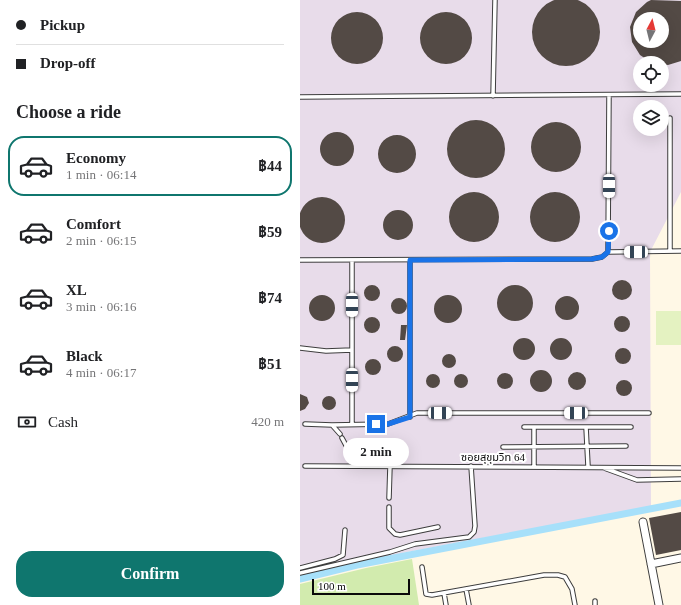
<!DOCTYPE html>
<html lang="en">
<head>
<meta charset="utf-8">
<style>
  :root { --surface:#fff; --page:#f6f6f6; --text:#202124; --muted:#757577; --line:#e0e0e0; --accent:#0f766e }
  body { margin:0; font-family:"Times New Roman","Noto Sans Thai",serif; background:var(--page); color:var(--text); height:100vh; display:flex; flex-direction:column; font-size:15px; white-space:nowrap }
  * { box-sizing:border-box; margin:0 }
  p { font-size:13px; color:var(--muted) }
  .icon { flex:none; width:22px; height:22px; fill:none; stroke:currentColor; stroke-width:2; stroke-linecap:round; stroke-linejoin:round }
  .map { position:relative; flex:1; overflow:hidden }
  .details { display:flex; flex-direction:column; background:var(--surface); width:300px }
  .details>* { flex:none }
  .guide { display:grid; align-content:center; height:88px; padding:0 16px; background:var(--surface) }
  .needle { width:26px; rotate:7deg }
  .fabs { position:absolute; left:333px; top:12px; display:grid; gap:8px }
  .fabs a { display:grid; place-items:center; width:36px; height:36px; border-radius:50%; background:var(--surface); box-shadow:0 4px 16px #0002; font-size:20px }
  .scale { position:absolute; left:12px; bottom:10px; width:98px; box-sizing:border-box; padding-left:4px; border:2px solid #0a0a0a; border-top:0; font-size:11px; line-height:14px; white-space:nowrap; color:#0a0a0a; -webkit-text-stroke:3px #fff; paint-order:stroke }
  .end { position:absolute; width:18px; height:18px; margin:-9px; border:5px solid #1a73e8; background:#fff; box-shadow:0 0 0 2px #fff }
  .from { border-radius:50% }
  .bubble { position:absolute; height:28px; border-radius:14px; background:var(--surface); box-shadow:0 4px 16px #0002; font-size:13px; font-weight:800; line-height:28px; text-align:center }
  .car { position:absolute; width:12px; height:24px; margin:-12px -6px; border-radius:5px; box-shadow:0 0 3px 1px #0007; background:linear-gradient(#fff 24%,#345 0 40%,#fff 0 76%,#345 0 86%,#fff 0) }
  .guide b { display:flex; align-items:center; gap:14px; height:38px; font-size:15px }
  .guide b+b { border-top:1px solid var(--line) }
  .guide i { width:10px; height:10px; background:var(--text) }
  ul { padding:0; list-style:none }
  li { display:flex; align-items:center; gap:12px; height:60px; margin:0 8px 6px; padding:0 8px; border:2px solid transparent; border-radius:16px }
  li div { flex:1 }
  li b { display:block; font-size:15px }
  li em { font-style:normal; font-weight:800 }
  li.on { border-color:var(--accent) }
  li>.icon { width:36px; height:36px; stroke-width:1.5 }
  h2 { padding:0 16px; font-size:18px; line-height:48px }
  .pay { display:flex; align-items:center; gap:10px; height:44px; padding:0 16px; font-size:15px }
  .pay p { margin-inline-start:auto }
  .button { display:flex; gap:8px; margin-top:auto; padding:8px 16px }
  .button a { flex:1; height:46px; border-radius:16px; background:var(--accent); color:#fff; font-size:16px; font-weight:800; line-height:46px; text-align:center }
  main { display:flex; flex:1; min-height:0 }
  .map>svg:first-child { display:block }
  .industrial { fill:#e8dcea; fill-rule:evenodd }
  .green { fill:#d2ebae }
  .pitch { fill:#e4f2c1 }
  .lines { fill:none; stroke-linecap:round; stroke-linejoin:round }
  .canal { stroke:#a7e0fa; stroke-width:7 }
  .building { fill:#534a45; fill-rule:evenodd }
  .service-casing { stroke:#3d3d3d; stroke-width:5.5 }
  .minor-casing { stroke:#3d3d3d; stroke-width:9 }
  .service { stroke:#fff; stroke-width:3.5 }
  .minor { stroke:#fff; stroke-width:7 }
  .route { stroke:#1a73e8; stroke-width:5 }
  .labels { text-anchor:middle; stroke-width:4; stroke-linejoin:round; paint-order:stroke }
  .street-label { font-size:11px; fill:#0a0a0a; stroke:#fff }
</style>
</head>
<body>
<main>
<section class="details">
<div class="guide">
<b><i class="from"></i>Pickup</b>
<b><i></i>Drop-off</b>
</div>
<h2>Choose a ride</h2>
<ul>
<li class="on"><svg class="icon" aria-label="car" viewBox="0 0 24 24"><path d="M5 17H2v-5l4-1 3-4h7l3 4 3 1v5h-3M9 17h6M6 11h13"/><circle cx="7" cy="17" r="2"/><circle cx="17" cy="17" r="2"/></svg><div><b>Economy</b><p>1 min · 06:14</p></div><em>฿44</em></li>
<li><svg class="icon" aria-label="car" viewBox="0 0 24 24"><path d="M5 17H2v-5l4-1 3-4h7l3 4 3 1v5h-3M9 17h6M6 11h13"/><circle cx="7" cy="17" r="2"/><circle cx="17" cy="17" r="2"/></svg><div><b>Comfort</b><p>2 min · 06:15</p></div><em>฿59</em></li>
<li><svg class="icon" aria-label="car" viewBox="0 0 24 24"><path d="M5 17H2v-5l4-1 3-4h7l3 4 3 1v5h-3M9 17h6M6 11h13"/><circle cx="7" cy="17" r="2"/><circle cx="17" cy="17" r="2"/></svg><div><b>XL</b><p>3 min · 06:16</p></div><em>฿74</em></li>
<li><svg class="icon" aria-label="car" viewBox="0 0 24 24"><path d="M5 17H2v-5l4-1 3-4h7l3 4 3 1v5h-3M9 17h6M6 11h13"/><circle cx="7" cy="17" r="2"/><circle cx="17" cy="17" r="2"/></svg><div><b>Black</b><p>4 min · 06:17</p></div><em>฿51</em></li>
</ul>
<div class="pay"><svg class="icon" aria-label="cash" viewBox="0 0 24 24"><path d="M3 7h18v10H3z"/><circle cx="12" cy="12" r="2"/></svg>Cash<p>420 m</p></div>
<div class="button"><a>Confirm</a></div>
</section>
<div class="map">
<svg width="381" height="605" viewBox="0 0 381 605">
  <rect width="100%" height="100%" fill="#fff8e6"/>
  <path class="industrial" d="M0 0H381V192L350 252 351 507 107 552 0 578ZM340 19H362V41H340ZM340 63H362V85H340ZM340 107H362V129H340Z"/>
  <path class="green" d="M112 559 119 605H0V584L66 568Z"/>
  <path class="pitch" d="M356 311H381V345H356Z"/>
  <g class="lines">
    <path class="canal" d="M0 579 57 565 381 503"/>
  </g>
  <path class="building" d="M232 32a34 34 0 1 1 68 0a34 34 0 1 1-68 0Z
    M351 0 381 1V61L368 65 352 63 340 55 332 42 330 27 336 12 347 2ZM340 19H362V41H340Z
    M31 38a26 26 0 1 1 52 0a26 26 0 1 1-52 0Z
    M120 38a26 26 0 1 1 52 0a26 26 0 1 1-52 0Z
    M147 149a29 29 0 1 1 58 0a29 29 0 1 1-58 0Z
    M231 147a25 25 0 1 1 50 0a25 25 0 1 1-50 0Z
    M20 149a17 17 0 1 1 34 0a17 17 0 1 1-34 0Z
    M78 154a19 19 0 1 1 38 0a19 19 0 1 1-38 0Z
    M230 217a25 25 0 1 1 50 0a25 25 0 1 1-50 0Z
    M149 217a25 25 0 1 1 50 0a25 25 0 1 1-50 0Z
    M-1 220a23 23 0 1 1 46 0a23 23 0 1 1-46 0Z
    M83 225a15 15 0 1 1 30 0a15 15 0 1 1-30 0Z
    M312 290a10 10 0 1 1 20 0a10 10 0 1 1-20 0Z
    M64 293a8 8 0 1 1 16 0a8 8 0 1 1-16 0Z
    M197 303a18 18 0 1 1 36 0a18 18 0 1 1-36 0Z
    M134 309a14 14 0 1 1 28 0a14 14 0 1 1-28 0Z
    M9 308a13 13 0 1 1 26 0a13 13 0 1 1-26 0Z
    M255 308a12 12 0 1 1 24 0a12 12 0 1 1-24 0Z
    M91 306a8 8 0 1 1 16 0a8 8 0 1 1-16 0Z
    M314 324a8 8 0 1 1 16 0a8 8 0 1 1-16 0Z
    M64 325a8 8 0 1 1 16 0a8 8 0 1 1-16 0Z
    M101 325H107L105 340H100Z
    M250 349a11 11 0 1 1 22 0a11 11 0 1 1-22 0Z
    M213 349a11 11 0 1 1 22 0a11 11 0 1 1-22 0Z
    M87 354a8 8 0 1 1 16 0a8 8 0 1 1-16 0Z
    M315 356a8 8 0 1 1 16 0a8 8 0 1 1-16 0Z
    M142 361a7 7 0 1 1 14 0a7 7 0 1 1-14 0Z
    M65 367a8 8 0 1 1 16 0a8 8 0 1 1-16 0Z
    M230 381a11 11 0 1 1 22 0a11 11 0 1 1-22 0Z
    M268 381a9 9 0 1 1 18 0a9 9 0 1 1-18 0Z
    M197 381a8 8 0 1 1 16 0a8 8 0 1 1-16 0Z
    M126 381a7 7 0 1 1 14 0a7 7 0 1 1-14 0Z
    M154 381a7 7 0 1 1 14 0a7 7 0 1 1-14 0Z
    M316 388a8 8 0 1 1 16 0a8 8 0 1 1-16 0Z
    M0 394 7 397 9 403 5 409 0 411Z
    M22 403a7 7 0 1 1 14 0a7 7 0 1 1-14 0Z
    M381 512V550L356 555 349 518Z"/>
  <g class="lines">
    <g class="service-casing">
      <path id="service" d="M193 96 195 0
        M0 97 381 94
        M370 118V251
        M308 252 309 95
        M0 260 292 259 302 257 308 252 381 251
        M52 260V424
        M0 348 26 351 52 350
        M110 417V260
        M5 424 32 425 40 434
        M32 425 88 424 117 413H349
        M224 427H234V466
        M234 427H331
        M286 427 288 466
        M42 438 49 451
        M203 447 326 446
        M53 459 57 466
        M5 466 381 468
        M304 468 337 480 381 479
        M89 498 90 466
        M89 507V528L95 534 100 535 138 527
        M122 567 126 594 132 595 244 575H258L265 577 272 589 275 605
        M0 568 35 559 43 555 45 530
        M0 573 90 552 115 544 169 537 174 532 175 526 171 466
        M166 589 169 605
        M144 593 146 605
        M295 601V605"/>
    </g>
    <g class="minor-casing">
      <path id="minor" d="M343 522 359 605
        M351 564 381 558"/>
    </g>
    <use href="#service" class="service"/>
    <use href="#minor" class="minor"/>
  </g>
  <g class="lines">
    <path class="route" d="M76 424H88L110 417V260L292 259 302 257 308 252 309 231"/>
  </g>
  <g class="labels">
    <g class="street-label">
      <text x="193" y="461">ซอยสุขุมวิท 64</text>
    </g>
  </g>
</svg>
<div class="fabs">
<a><svg class="needle" viewBox="-14 -14 28 28"><path d="M0-13l5 13h-10z" fill="#e53935"/><path d="M0 13l5-13h-10z" fill="#757577"/></svg></a>
<a><svg class="icon" aria-label="locate" viewBox="0 0 24 24"><circle cx="12" cy="12" r="6"/><path d="M12 2v4M12 18v4M2 12h4M18 12h4"/></svg></a>
<a><svg class="icon" aria-label="layers" viewBox="0 0 24 24"><path d="M12 4l9 5-9 5-9-5zM3 14l9 5 9-5"/></svg></a>
</div>
<div class="scale">100 m</div>
<i class="end from" style="left:309px;top:231px"></i>
<i class="end" style="left:76px;top:424px"></i>
<div class="bubble" style="left:43px;top:438px;width:66px">2 min</div>
<i class="car" style="left:309px;top:186px;rotate:180deg"></i>
<i class="car" style="left:336px;top:252px;rotate:270deg"></i>
<i class="car" style="left:52px;top:305px;rotate:180deg"></i>
<i class="car" style="left:52px;top:380px;rotate:180deg"></i>
<i class="car" style="left:140px;top:413px;rotate:90deg"></i>
<i class="car" style="left:276px;top:413px;rotate:270deg"></i>
</div>
</main>
</body>
</html>
